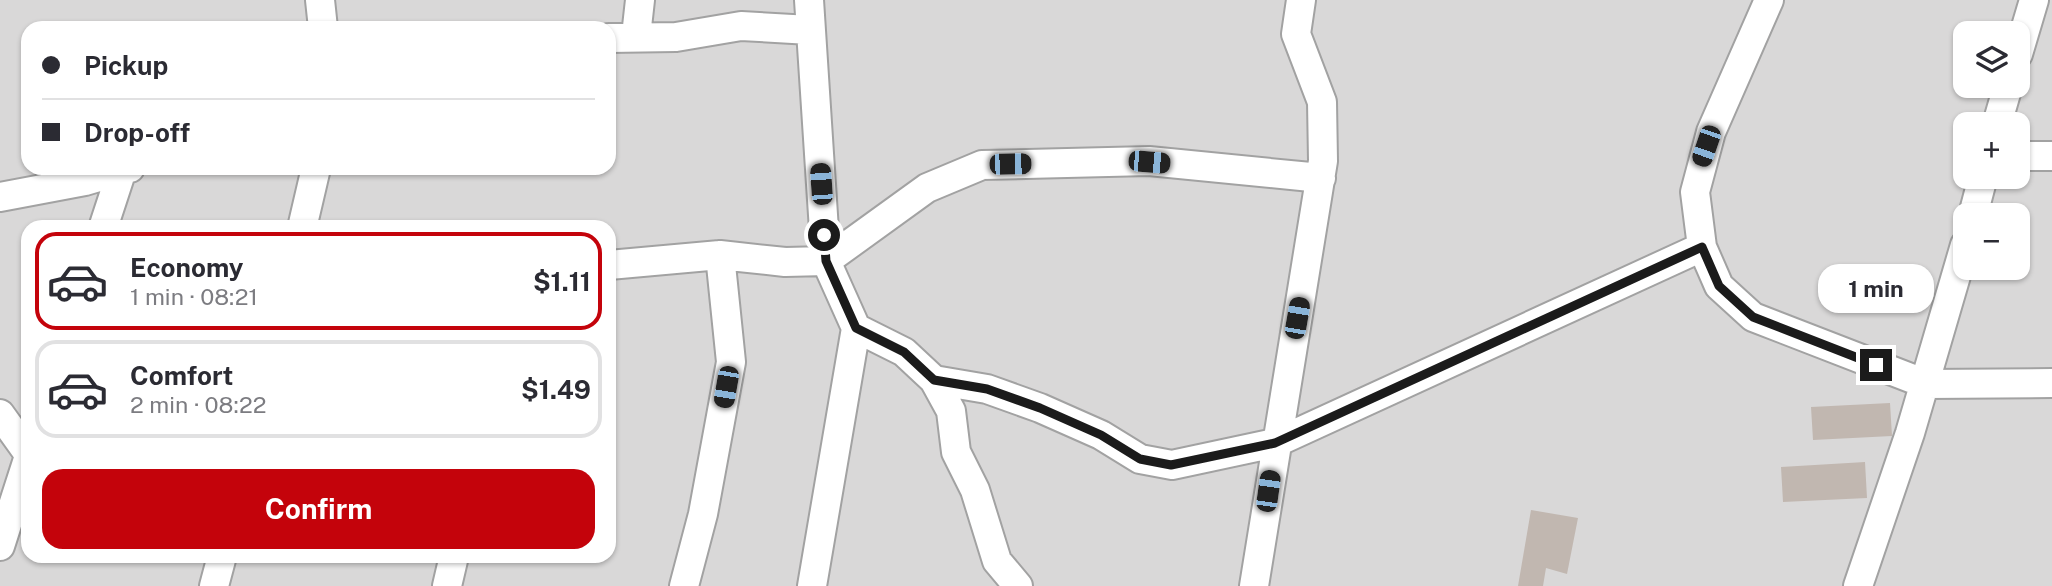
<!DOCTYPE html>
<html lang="en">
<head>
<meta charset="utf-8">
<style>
  :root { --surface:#fff; --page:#f2f2f3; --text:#2b2b33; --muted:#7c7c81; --line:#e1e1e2; --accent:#c4030b }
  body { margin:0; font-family:"Public Sans",sans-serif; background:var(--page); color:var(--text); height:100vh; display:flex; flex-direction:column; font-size:26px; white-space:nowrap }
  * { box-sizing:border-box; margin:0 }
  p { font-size:23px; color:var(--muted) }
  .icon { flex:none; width:38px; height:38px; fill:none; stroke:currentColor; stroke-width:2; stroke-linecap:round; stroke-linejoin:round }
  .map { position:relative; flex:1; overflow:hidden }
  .sheet { position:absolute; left:21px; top:220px; width:595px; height:343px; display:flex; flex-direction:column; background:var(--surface); border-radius:21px; box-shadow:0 2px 5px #0004 }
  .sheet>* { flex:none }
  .hud { position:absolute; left:21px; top:21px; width:595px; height:154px; border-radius:21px; box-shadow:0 2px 5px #0004; display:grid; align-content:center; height:154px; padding:0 21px; background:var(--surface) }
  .tools { position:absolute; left:1953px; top:21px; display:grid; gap:14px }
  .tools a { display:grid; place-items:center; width:77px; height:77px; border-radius:14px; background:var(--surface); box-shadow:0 2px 5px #0004; font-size:35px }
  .end { position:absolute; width:32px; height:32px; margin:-16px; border:9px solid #1b1b1b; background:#fff; box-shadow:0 0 0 4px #fff }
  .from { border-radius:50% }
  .bubble { position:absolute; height:49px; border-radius:21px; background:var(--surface); box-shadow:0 2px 5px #0004; font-size:23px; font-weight:700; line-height:49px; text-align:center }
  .car { position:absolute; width:21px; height:42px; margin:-21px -10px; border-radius:9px; box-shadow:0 0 5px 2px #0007; background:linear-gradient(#222 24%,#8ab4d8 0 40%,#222 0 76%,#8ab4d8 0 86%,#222 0) }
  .hud b { display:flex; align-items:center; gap:24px; height:66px; font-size:26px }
  .hud b+b { border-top:2px solid var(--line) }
  .hud i { width:18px; height:18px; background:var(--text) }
  ul { padding:12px 0 0; list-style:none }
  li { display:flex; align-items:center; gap:21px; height:98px; margin:0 14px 10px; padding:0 7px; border:4px solid var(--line); border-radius:21px }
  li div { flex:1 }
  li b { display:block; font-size:26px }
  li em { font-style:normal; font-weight:700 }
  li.selected { border-color:var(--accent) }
  li>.icon { width:63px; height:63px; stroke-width:1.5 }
  .primary-button { display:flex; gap:14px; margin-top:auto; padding:14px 21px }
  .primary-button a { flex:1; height:80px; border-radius:21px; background:var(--accent); color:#fff; font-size:28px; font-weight:700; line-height:80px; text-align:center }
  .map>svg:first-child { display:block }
  .residential { fill:#d9d8d8; fill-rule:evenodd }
  .building { fill:#c1b7b0 }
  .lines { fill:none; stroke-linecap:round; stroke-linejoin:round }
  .minor-casing { stroke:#a2a2a2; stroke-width:32 }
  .minor { stroke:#fff; stroke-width:28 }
  .route { stroke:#1b1b1b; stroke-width:9 }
</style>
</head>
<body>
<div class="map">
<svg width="2052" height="586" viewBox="0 0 2052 586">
  <rect width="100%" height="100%" fill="#ede8e1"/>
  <path class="residential" d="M0 0H2052V586H0ZM28 28H609V168H28ZM1965 33H2018V86H1965ZM1965 124H2018V177H1965ZM1965 215H2018V268H1965ZM28 228H609V556H28Z"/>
  <path class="building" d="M1890 403 1892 436 1813 440 1811 407Z
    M1865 462 1867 498 1783 502 1781 467Z
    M1531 510 1578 518 1567 574 1546 568 1543 586H1518Z"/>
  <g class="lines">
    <g class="minor-casing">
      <path id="minor" d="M320 0 323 28
        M809 0 826 261 856 328 812 586
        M1769 0 1711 132 1695 192 1702 247 1719 286 1753 317 1926 384 2052 383
        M636 36 640 0
        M609 38 676 37 741 26 810 30
        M2018 54 2034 0
        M1997 124 2008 86
        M2018 156H2052
        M0 197 85 181 122 170
        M1973 215 1983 177
        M103 228 122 170 130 168
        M302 228 316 168
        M609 265 720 255 785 262 826 261 927 188 982 165 1149 161 1321 178
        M856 328 904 352 934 380 951 411 956 452 975 490 997 561 1018 586
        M934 380 987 389 1040 408 1101 435 1140 459 1172 465 1275 443 1702 247
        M0 414 28 453
        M0 546 28 459
        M214 586 222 556
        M447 586 454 556
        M684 586 703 514 731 362 720 255
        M1254 586 1323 161 1322 102 1296 34 1301 0
        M1858 586 1910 433 1965 245"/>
    </g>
    <use href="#minor" class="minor"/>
  </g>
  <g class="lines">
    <path class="route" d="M824 235 826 261 856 328 904 352 934 380 987 389 1040 408 1101 435 1140 459 1171 465 1275 443 1702 247 1719 286 1753 317 1876 365"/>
  </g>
</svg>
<div class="tools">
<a><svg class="icon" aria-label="layers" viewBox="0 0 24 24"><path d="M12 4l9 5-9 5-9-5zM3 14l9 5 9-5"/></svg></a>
<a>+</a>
<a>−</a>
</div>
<i class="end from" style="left:824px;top:235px"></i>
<i class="end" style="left:1876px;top:365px"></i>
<div class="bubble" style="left:1818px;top:264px;width:116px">1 min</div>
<i class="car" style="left:1706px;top:146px;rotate:199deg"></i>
<i class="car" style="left:1149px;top:162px;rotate:95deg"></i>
<i class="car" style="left:1010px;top:164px;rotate:89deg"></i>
<i class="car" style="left:821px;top:184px;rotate:356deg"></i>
<i class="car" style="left:1297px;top:318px;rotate:10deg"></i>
<i class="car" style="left:726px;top:387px;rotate:190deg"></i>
<i class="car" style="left:1268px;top:491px;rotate:8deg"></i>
<div class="hud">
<b><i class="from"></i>Pickup</b>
<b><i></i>Drop-off</b>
</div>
<section class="sheet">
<ul>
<li class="selected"><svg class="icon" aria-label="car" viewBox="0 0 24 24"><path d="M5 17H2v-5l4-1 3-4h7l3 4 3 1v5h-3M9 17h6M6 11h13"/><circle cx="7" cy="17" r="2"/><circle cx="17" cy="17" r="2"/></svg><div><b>Economy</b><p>1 min · 08:21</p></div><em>$1.11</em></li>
<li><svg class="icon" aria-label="car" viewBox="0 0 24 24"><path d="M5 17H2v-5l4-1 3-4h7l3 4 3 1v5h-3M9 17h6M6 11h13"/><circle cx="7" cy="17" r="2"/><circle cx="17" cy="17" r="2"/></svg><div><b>Comfort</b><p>2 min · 08:22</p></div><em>$1.49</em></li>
</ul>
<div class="primary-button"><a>Confirm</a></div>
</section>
</div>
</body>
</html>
